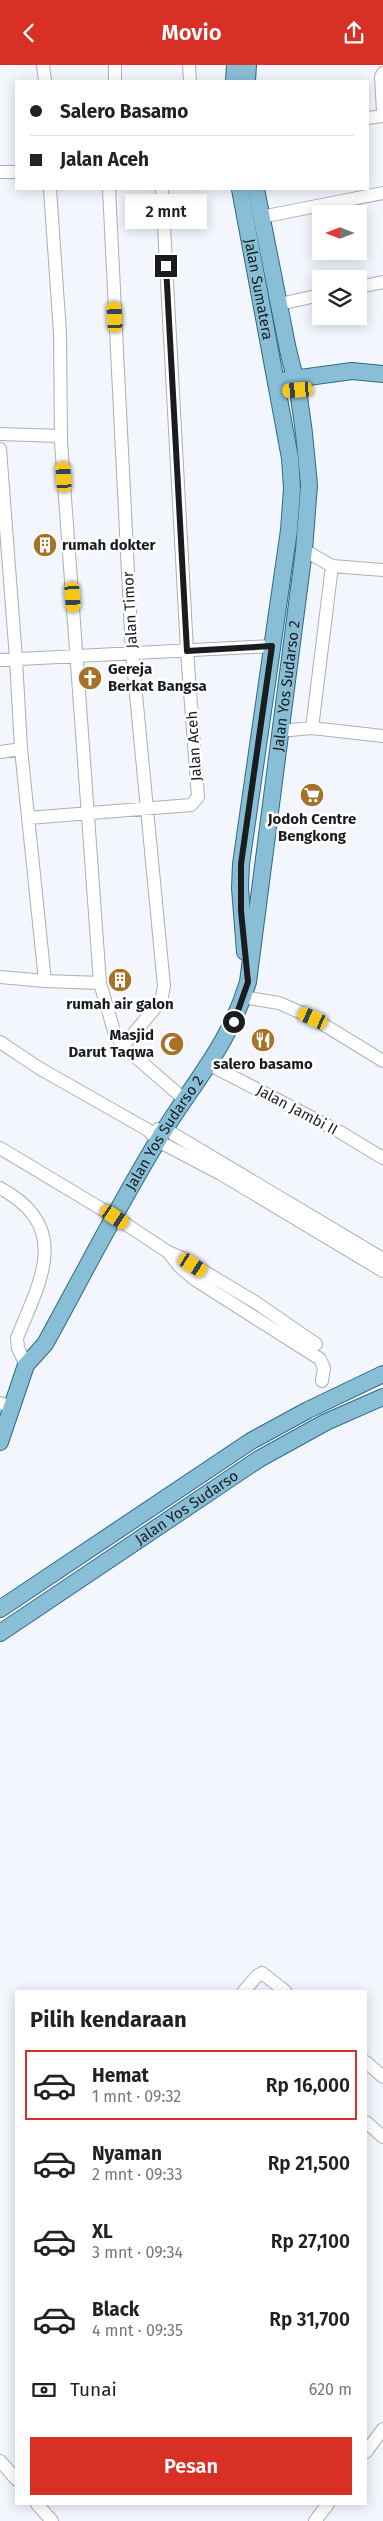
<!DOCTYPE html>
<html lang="id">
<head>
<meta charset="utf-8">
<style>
  :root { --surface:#fff; --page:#f2f2f2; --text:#222; --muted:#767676; --line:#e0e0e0; --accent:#d93025 }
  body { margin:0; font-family:"Fira Sans",sans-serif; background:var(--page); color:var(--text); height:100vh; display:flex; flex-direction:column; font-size:19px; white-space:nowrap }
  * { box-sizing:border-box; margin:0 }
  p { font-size:16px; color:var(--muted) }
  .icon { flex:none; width:28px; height:28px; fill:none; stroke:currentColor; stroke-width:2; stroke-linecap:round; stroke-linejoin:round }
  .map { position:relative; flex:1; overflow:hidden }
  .sheet { position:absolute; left:15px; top:1925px; width:352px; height:515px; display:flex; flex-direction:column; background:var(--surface); border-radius:0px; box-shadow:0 2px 12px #0003 }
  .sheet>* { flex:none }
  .top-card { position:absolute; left:15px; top:15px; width:354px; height:110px; border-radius:0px; box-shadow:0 2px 12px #0003; display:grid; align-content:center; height:110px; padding:0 15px; background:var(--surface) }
  .needle { width:32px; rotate:270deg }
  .fabs { position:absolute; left:312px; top:140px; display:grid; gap:10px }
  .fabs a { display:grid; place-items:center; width:55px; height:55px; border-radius:0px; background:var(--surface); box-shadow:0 2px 12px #0003; font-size:25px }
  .end { position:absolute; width:22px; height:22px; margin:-11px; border:6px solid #1a1c1e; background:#fff; box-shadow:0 0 0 2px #fff }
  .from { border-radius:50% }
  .bubble { position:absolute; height:35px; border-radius:0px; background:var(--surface); box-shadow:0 2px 12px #0003; font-size:16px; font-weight:600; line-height:35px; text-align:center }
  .car { position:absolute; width:15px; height:30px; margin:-15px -8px; border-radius:6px; box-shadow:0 0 4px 1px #0007; background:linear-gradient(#f5c518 24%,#345 0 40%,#f5c518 0 76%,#345 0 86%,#f5c518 0) }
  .top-card b { display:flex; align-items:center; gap:18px; height:48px; font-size:19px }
  .top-card b+b { border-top:1px solid var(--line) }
  .top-card i { width:12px; height:12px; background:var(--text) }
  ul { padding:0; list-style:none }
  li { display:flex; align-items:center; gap:15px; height:70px; margin:0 10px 8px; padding:0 5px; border:2px solid transparent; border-radius:0px }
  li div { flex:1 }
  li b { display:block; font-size:19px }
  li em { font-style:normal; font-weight:600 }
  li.current { border-color:var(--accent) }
  li>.icon { width:45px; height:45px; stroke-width:1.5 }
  h2 { padding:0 15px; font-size:22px; line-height:60px }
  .pay { display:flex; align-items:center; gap:12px; height:55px; padding:0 15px; font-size:19px }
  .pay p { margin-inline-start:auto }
  .cta { display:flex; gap:10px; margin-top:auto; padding:10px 15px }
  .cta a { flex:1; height:58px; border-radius:0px; background:var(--accent); color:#fff; font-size:20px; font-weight:600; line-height:58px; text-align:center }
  header { display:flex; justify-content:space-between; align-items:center; height:65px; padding:0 15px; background:var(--accent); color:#fff; font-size:22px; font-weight:600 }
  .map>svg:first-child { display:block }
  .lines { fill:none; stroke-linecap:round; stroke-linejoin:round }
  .minor-casing { stroke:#acafb5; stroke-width:14 }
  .major-casing { stroke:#2e6b83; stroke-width:18 }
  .minor { stroke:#fff; stroke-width:12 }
  .major { stroke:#88bfd6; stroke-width:16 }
  .route { stroke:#1a1c1e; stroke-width:6 }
  .labels { text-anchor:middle; stroke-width:5; stroke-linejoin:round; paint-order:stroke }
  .street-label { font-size:15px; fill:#1a1c1e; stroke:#fff }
  .poi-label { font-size:15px; font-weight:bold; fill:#1a1c1e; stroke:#fff }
</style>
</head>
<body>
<header><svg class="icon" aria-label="back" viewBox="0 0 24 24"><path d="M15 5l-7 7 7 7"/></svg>Movio<svg class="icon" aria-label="share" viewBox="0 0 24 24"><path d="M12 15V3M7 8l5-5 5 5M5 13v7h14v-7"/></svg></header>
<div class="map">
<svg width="383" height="2456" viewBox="0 0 383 2456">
  <rect width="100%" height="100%" fill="#f3f6fd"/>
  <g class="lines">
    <g class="minor-casing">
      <path id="minor" d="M43 0 45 16
        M115 0V16
        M189 0 190 16
        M383 8 381 12 383 47
        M368 53 383 51
        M0 107H16
        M50 124 60 268 61 377 100 918 114 966 123 981 185 1035
        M109 124 132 588 164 921 161 936 123 981
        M261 152 383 128
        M359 222 383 217
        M279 239 321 230
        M0 369 61 371
        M0 384 16 594 21 684 45 916 100 918
        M304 485 332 501 383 505
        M0 595 272 581
        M312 663 332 501
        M279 666 312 663 383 671
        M0 687 21 684
        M28 753 191 740 198 732 187 586 162 124
        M0 912 45 916
        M243 932 279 938 313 953 383 996
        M0 977 39 1003 148 1065 158 1076 221 1109 383 1206
        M210 1000 340 1067 383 1093
        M158 1064H165L383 1194
        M0 1083 115 1152 168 1187 180 1192 255 1237 316 1279
        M0 1123C72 1162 41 1214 17 1273L18 1283 26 1300
        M168 1187 179 1201 194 1214 320 1294 324 1303 322 1316
        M0 1338 13 1342
        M244 1926 257 1911 262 1908 285 1926
        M366 1997 383 2012
        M366 2057 383 2072
        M366 2387 383 2364
        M0 2396 16 2414
        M37 2439 52 2456
        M315 2456 328 2439"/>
    </g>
    <g class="major-casing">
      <g id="major">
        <path d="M234 16 235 0"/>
        <path d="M247 16 248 0"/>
        <path id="s1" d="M240 124 290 393 292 424 289 465 241 799 240 823 245 887"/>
        <path d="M286 315 352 306 383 309"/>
        <path id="s2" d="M0 1377 26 1300 45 1279C83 1210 119 1139 160 1072 193 1018 229 980 248 917L304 485 309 420 304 368 298 325 288 285 256 124"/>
        <path d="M0 1544 251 1376 308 1345 383 1309"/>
        <path id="s3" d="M0 1568 259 1394 326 1357 383 1332"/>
      </g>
    </g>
    <use href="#minor" class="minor"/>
    <use href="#major" class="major"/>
  </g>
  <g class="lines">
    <path class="route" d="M166 201 187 586 272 581 241 799V846L248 917 234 957"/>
  </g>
  <defs>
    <g id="building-disc" transform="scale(1.25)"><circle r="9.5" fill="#a6722a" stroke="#fff"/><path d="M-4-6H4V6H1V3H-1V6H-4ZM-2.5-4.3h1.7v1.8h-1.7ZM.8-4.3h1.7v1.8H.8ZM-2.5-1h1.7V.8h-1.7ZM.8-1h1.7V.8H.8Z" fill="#fff"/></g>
    <g id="church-disc" transform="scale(1.25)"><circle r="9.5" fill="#a6722a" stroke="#fff"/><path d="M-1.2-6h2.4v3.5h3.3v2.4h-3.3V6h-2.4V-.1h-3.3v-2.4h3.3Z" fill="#fff"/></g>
    <g id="supermarket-disc" transform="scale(1.25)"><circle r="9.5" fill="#a6722a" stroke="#fff"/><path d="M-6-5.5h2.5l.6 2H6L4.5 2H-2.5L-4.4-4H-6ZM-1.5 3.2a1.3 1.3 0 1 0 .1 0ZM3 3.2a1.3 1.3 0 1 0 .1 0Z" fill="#fff"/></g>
    <g id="restaurant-disc" transform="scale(1.25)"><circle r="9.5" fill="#a6722a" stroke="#fff"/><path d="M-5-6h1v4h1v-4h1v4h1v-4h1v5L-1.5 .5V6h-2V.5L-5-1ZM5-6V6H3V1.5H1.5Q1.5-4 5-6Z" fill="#fff"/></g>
    <g id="mosque-disc" transform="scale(1.25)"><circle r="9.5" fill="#a6722a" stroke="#fff"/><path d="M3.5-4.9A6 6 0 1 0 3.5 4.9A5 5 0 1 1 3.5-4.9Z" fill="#fff"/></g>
  </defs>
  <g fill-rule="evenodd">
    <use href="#building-disc" x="45" y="480"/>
    <use href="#church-disc" x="90" y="613"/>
    <use href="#supermarket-disc" x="312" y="730"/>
    <use href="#building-disc" x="120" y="915"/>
    <use href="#restaurant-disc" x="263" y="975"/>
    <use href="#mosque-disc" x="172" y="979"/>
  </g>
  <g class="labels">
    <g class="street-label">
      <text dy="5" stroke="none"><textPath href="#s1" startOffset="102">Jalan Sumatera</textPath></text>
      <text transform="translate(130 545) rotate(-93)" y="5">Jalan Timor</text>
      <text dy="5" stroke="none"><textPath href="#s2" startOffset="824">Jalan Yos Sudarso 2</textPath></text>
      <text transform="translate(194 681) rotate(-94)" y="5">Jalan Aceh</text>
      <text transform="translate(297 1045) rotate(28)" y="5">Jalan Jambi II</text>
      <text dy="5" stroke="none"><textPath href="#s2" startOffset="352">Jalan Yos Sudarso 2</textPath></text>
      <text dy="5" stroke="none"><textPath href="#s3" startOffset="225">Jalan Yos Sudarso</textPath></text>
    </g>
    <g class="poi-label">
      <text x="62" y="485" text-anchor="start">rumah dokter</text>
      <text x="108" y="609" text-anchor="start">Gereja<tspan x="108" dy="17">Berkat Bangsa</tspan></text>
      <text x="312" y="759">Jodoh Centre<tspan x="312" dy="17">Bengkong</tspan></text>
      <text x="120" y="944">rumah air galon</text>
      <text x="154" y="975" text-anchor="end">Masjid<tspan x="154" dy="17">Darut Taqwa</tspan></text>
      <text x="263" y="1004">salero basamo</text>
    </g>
  </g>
</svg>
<div class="fabs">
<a><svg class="needle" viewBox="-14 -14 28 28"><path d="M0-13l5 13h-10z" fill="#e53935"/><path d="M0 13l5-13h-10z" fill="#767676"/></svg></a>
<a><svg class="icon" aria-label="layers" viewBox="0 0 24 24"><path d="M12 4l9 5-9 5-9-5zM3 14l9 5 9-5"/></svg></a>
</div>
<i class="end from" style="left:234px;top:957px"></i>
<i class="end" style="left:166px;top:201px"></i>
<div class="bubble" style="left:125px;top:129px;width:82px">2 mnt</div>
<i class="car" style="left:115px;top:252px;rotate:357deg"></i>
<i class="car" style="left:298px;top:325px;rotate:265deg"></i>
<i class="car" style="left:64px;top:412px;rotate:356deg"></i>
<i class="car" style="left:73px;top:532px;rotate:176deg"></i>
<i class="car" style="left:313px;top:953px;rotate:294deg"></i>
<i class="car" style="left:115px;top:1152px;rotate:124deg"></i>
<i class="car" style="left:193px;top:1200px;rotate:123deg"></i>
<div class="top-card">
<b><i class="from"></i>Salero Basamo</b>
<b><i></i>Jalan Aceh</b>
</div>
<section class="sheet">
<h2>Pilih kendaraan</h2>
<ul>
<li class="current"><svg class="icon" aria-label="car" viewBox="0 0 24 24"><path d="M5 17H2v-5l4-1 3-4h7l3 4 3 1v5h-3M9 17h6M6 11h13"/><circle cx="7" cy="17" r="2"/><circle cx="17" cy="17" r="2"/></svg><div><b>Hemat</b><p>1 mnt · 09:32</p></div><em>Rp 16,000</em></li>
<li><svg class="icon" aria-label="car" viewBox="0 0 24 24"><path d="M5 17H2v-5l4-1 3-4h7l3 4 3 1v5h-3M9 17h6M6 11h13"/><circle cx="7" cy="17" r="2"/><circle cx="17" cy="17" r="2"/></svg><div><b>Nyaman</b><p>2 mnt · 09:33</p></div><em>Rp 21,500</em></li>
<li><svg class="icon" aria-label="car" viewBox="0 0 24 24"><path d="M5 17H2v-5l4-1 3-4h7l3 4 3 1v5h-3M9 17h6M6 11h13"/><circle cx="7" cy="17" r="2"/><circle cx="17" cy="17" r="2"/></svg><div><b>XL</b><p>3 mnt · 09:34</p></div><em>Rp 27,100</em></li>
<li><svg class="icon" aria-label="car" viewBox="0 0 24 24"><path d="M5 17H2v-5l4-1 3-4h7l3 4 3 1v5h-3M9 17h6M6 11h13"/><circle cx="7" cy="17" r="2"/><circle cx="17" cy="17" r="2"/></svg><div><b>Black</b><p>4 mnt · 09:35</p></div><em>Rp 31,700</em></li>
</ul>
<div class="pay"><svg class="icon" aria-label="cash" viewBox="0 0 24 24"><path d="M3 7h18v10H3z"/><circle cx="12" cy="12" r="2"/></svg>Tunai<p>620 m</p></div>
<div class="cta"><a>Pesan</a></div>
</section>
</div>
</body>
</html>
